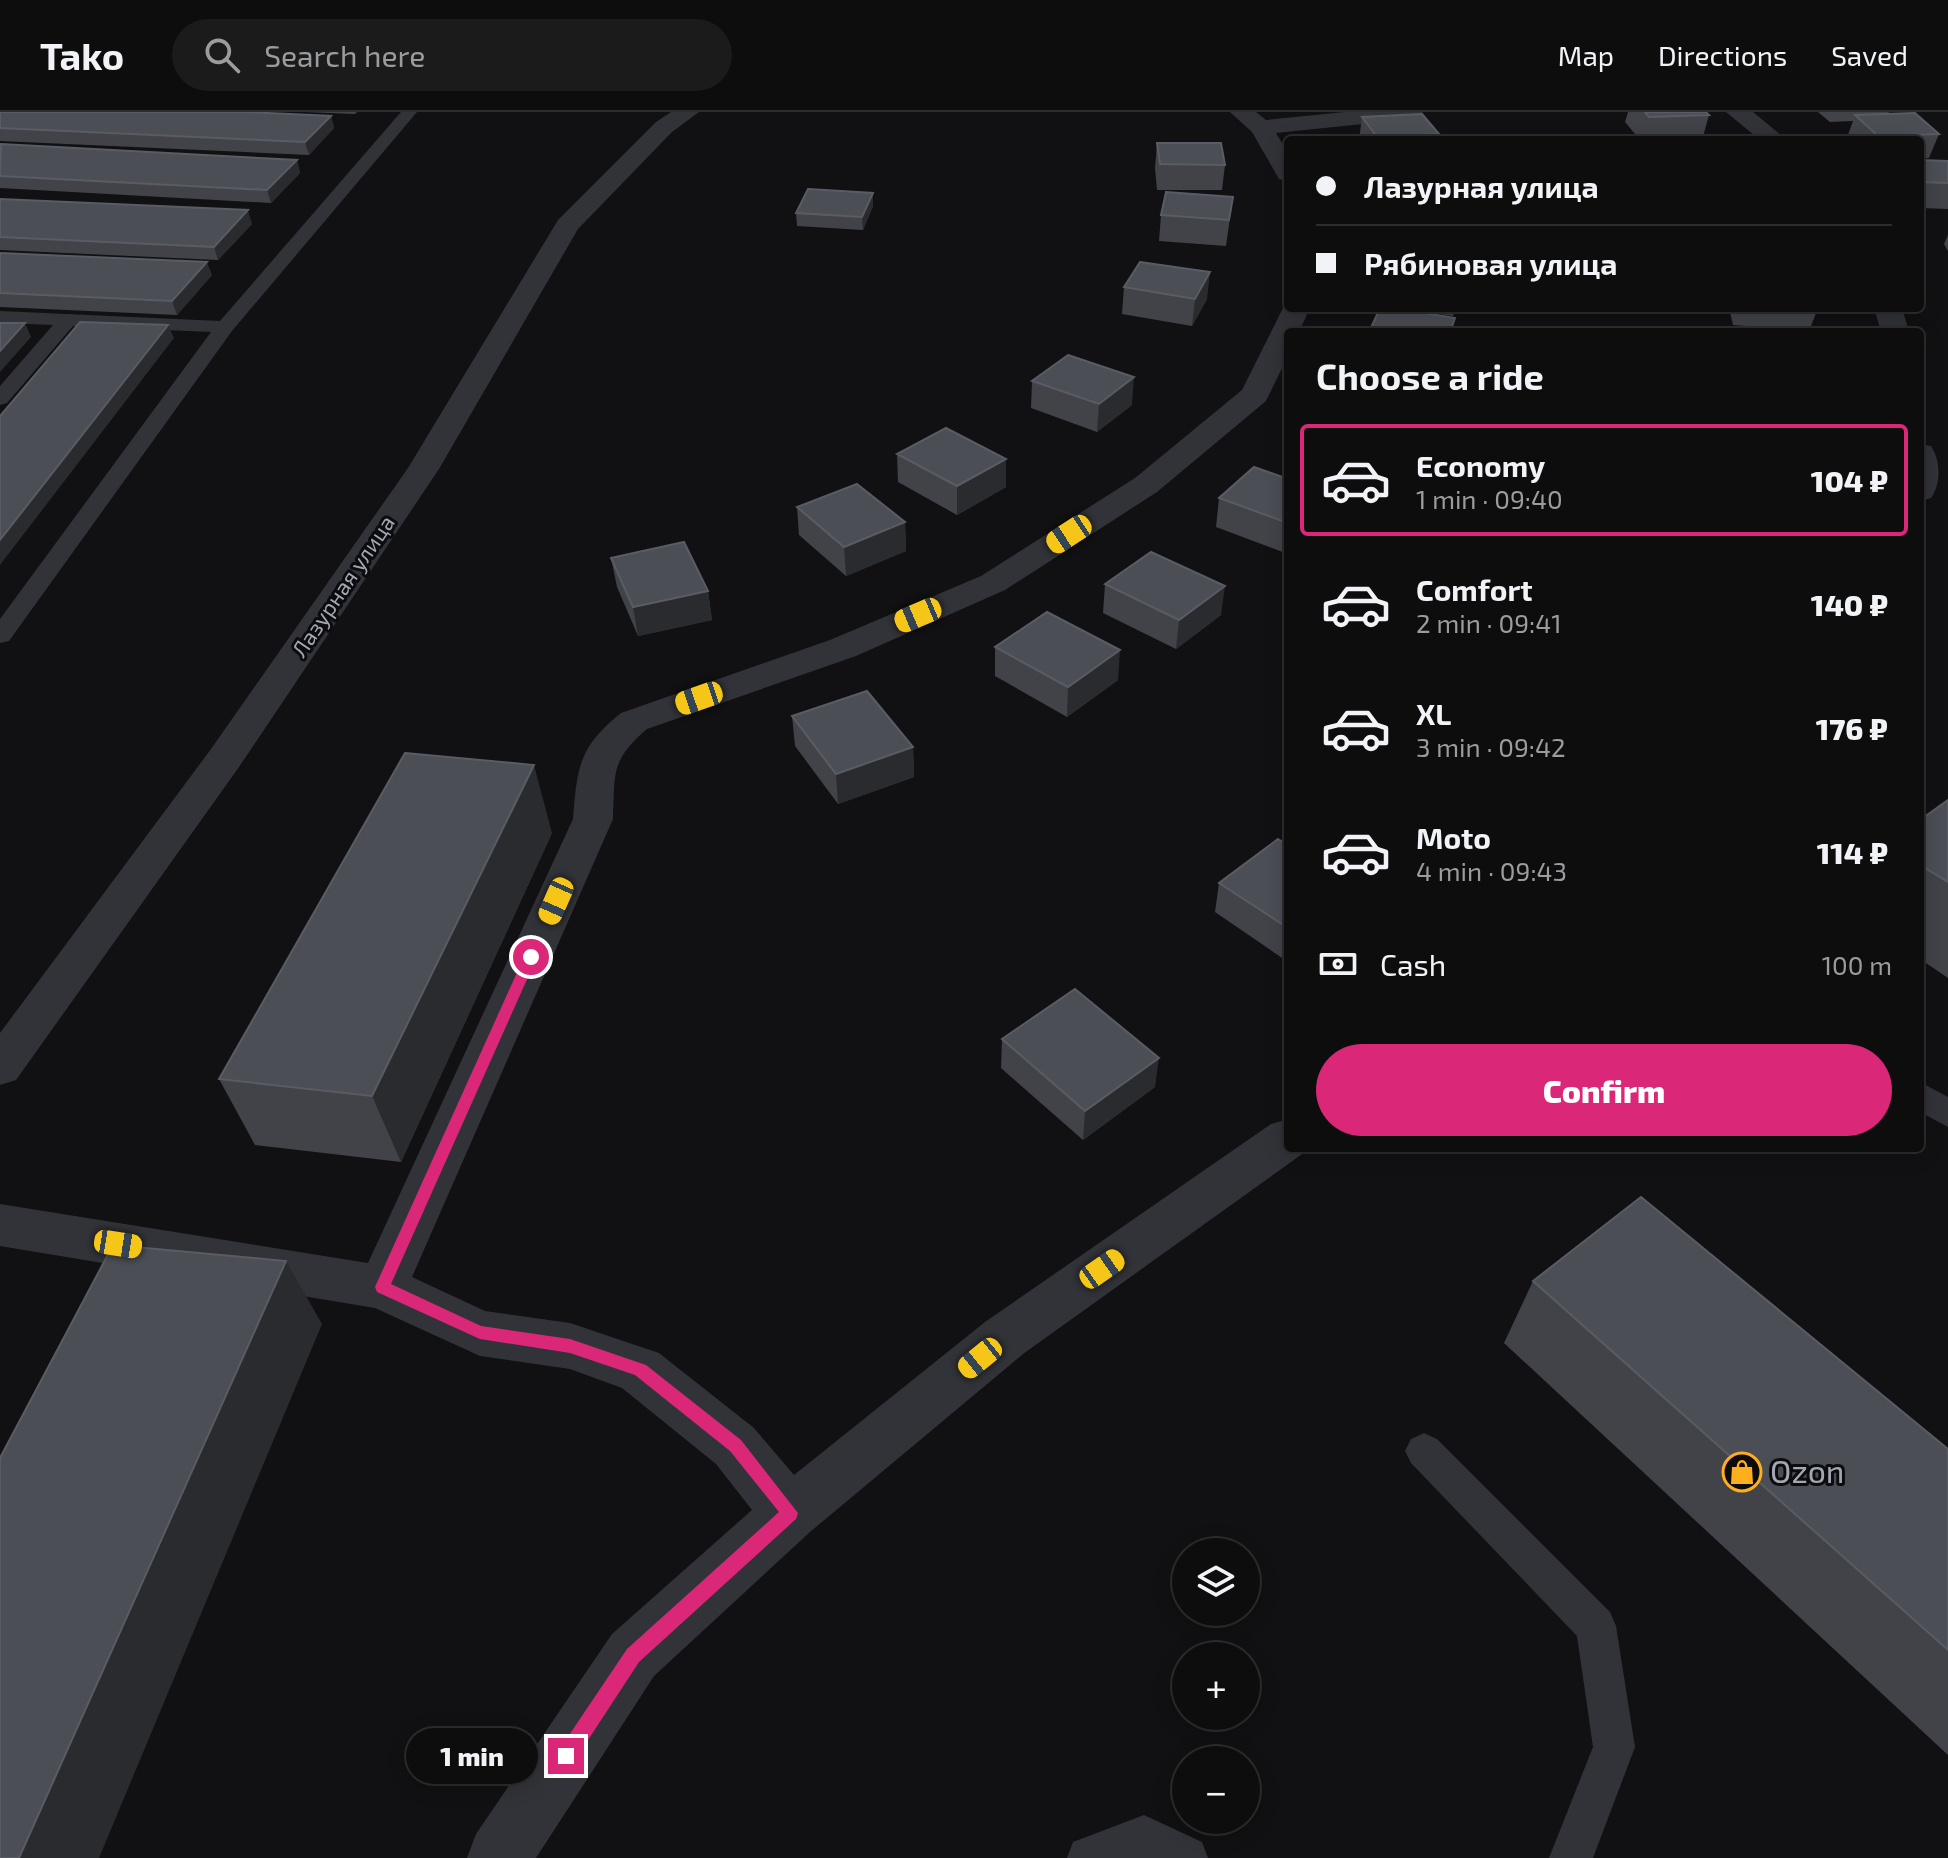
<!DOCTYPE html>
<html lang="en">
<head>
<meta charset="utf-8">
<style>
  :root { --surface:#0d0d0e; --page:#1b1b1c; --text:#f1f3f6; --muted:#9a9c9e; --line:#2d2d2e; --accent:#db2777 }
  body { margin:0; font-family:"Exo 2",sans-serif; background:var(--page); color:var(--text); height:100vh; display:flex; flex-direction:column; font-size:30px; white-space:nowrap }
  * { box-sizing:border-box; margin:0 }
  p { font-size:26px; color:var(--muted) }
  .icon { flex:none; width:44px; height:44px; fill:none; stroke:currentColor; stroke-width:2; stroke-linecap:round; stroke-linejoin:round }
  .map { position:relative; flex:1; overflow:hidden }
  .sheet { position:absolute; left:1284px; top:216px; width:640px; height:824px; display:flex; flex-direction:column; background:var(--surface); border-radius:8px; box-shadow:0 4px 20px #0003,0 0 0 2px var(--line) }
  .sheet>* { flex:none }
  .guide { position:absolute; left:1284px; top:24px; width:640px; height:176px; border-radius:8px; box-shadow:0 4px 20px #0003,0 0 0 2px var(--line); display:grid; align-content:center; height:176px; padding:0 32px; background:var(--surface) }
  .fabs { position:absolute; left:1172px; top:1426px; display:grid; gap:16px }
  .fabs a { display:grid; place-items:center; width:88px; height:88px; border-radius:50%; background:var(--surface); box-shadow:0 4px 20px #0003,0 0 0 2px var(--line); font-size:40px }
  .end { position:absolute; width:36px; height:36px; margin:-18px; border:10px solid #db2777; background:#fff; box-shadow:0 0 0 4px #fff }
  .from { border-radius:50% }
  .bubble { position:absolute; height:56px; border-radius:28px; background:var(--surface); box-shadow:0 4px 20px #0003,0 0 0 2px var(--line); font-size:26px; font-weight:800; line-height:56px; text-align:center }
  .car { position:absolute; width:24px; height:48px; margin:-24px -12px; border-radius:10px; box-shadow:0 0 6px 2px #0007; background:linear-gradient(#f5c518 24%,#345 0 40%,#f5c518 0 76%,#345 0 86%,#f5c518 0) }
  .guide b { display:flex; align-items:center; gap:28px; height:76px; font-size:30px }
  .guide b+b { border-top:2px solid var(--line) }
  .guide i { width:20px; height:20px; background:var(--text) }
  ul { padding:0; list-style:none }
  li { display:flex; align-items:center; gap:24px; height:112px; margin:0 16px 12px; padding:0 16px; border:4px solid transparent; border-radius:8px }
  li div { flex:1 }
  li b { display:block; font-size:30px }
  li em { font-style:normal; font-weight:800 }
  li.active { border-color:var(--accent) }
  li>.icon { width:72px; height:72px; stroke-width:1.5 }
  h2 { padding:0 32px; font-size:36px; line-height:96px }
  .pay { display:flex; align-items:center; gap:20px; height:88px; padding:0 32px; font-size:30px }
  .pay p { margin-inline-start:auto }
  .action { display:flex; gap:16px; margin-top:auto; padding:16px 32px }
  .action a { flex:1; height:92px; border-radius:48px; background:var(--accent); color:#fff; font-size:32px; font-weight:800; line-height:92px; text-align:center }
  header { display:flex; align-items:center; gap:48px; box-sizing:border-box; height:112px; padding:0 40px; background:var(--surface); border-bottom:2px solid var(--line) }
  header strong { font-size:38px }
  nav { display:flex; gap:44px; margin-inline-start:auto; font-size:28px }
  .search { width:560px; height:72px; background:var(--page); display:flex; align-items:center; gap:20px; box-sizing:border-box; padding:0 28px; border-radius:44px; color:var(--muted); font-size:30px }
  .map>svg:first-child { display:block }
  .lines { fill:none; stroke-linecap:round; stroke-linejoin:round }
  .lane { fill:#323338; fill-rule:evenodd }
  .street { fill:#323338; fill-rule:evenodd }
  .wall { fill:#414349 }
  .shaded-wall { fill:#2a2b2f }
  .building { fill:#4c4e55; stroke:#595c64; stroke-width:2 }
  .route { fill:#db2777 }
  .labels { text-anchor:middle; stroke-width:6; stroke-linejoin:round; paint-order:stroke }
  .far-street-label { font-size:22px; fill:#a1a7b5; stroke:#0c0c0e }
  .near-poi-label { font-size:32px; fill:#a1a7b5; stroke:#0c0c0e; text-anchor:start }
</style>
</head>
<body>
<header>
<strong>Tako</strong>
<div class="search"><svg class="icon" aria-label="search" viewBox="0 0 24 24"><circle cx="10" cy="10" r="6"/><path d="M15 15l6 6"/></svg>Search here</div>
<nav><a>Map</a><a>Directions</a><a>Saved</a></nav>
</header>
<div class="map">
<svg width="1948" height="1746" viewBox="0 0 1948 1746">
  <rect width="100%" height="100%" fill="#111113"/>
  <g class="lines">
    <path class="lane" d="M401 0H417L232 219 9 529 0 531V507L211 220 73 214 7 291 0 293V274L53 213 0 211V199L220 209Z
      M1920 970 1948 985V1015L1920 1000Z
      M1424 1321 1437 1327 1610 1500 1616 1514 1635 1635 1593 1746H1549L1593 1635 1577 1524 1411 1351 1405 1339 1411 1327Z
      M1144 1703 1202 1730 1208 1746H1067L1073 1730Z"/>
    <path class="street" d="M671 0H699L672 20 578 117 439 357 239 655 16 968 0 973V921L211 637 408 356 558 108 656 10Z
      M1230 0H1256L1266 8 1345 0H1423L1419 5 1411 7 1276 21 1288 41V69L1279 67 1252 20Z
      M1726 0H1753L1787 28H1760Z
      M1286 190 1288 196H1310L1299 220H1288V244L1266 289 1157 380 1005 478 856 544 647 617C610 649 615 661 613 707L412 1165 485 1199 570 1211 659 1241 754 1316 794 1363 985 1210 1271 1012 1288 1007V1036H1307L1305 1040 1023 1242 810 1420 654 1564 536 1746H467L476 1722 612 1522 752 1398 716 1352 622 1276 570 1257 480 1244 375 1196 0 1134V1092L368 1151 573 707C577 655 579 635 621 601L830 528 981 464 1135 366 1242 278Z
      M1874 196H1902L1909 220H1881Z
      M1920 332 1931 334C1941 349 1941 372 1931 386L1920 389Z"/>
  </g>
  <path class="wall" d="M0 0 331 4 334 16 309 43 0 29Z
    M305 0H357L355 2Z
    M1628 0H1706L1709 3 1702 28H1640L1625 10Z
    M1818 0H1889L1888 2 1939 22 1929 46 1920 47V28H1846L1853 9 1830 10Z
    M1362 5 1439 22 1438 28H1359Z
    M1157 31 1225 53 1222 78H1157L1155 56Z
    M0 33 297 48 300 61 271 91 0 76Z
    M1920 48 1948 49V97L1920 96Z
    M873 81V94L863 118 797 114 796 101Z
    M1233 85 1226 134 1159 129 1161 103Z
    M0 87 252 112 218 148 0 138Z
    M1948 123V139L1944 132Z
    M0 141 212 163 177 203 0 195Z
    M1124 175 1207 187 1192 214 1122 202Z
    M1396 196H1456L1453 204Z
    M1729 196H1818L1809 219 1733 213Z
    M1032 269 1132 293 1097 320 1031 296Z
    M897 342 1006 375 957 403 898 370Z
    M1288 363V442L1216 415 1219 386 1287 367Z
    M797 395 905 410 906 439 846 464 799 423Z
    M611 446 708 479 712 508 638 524 617 475Z
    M1105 472 1221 503 1176 537 1103 501Z
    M995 535 1118 568 1067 605 995 564Z
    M792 604 913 635 914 665 838 692 795 634Z
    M1948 688V866L1920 847V708Z
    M552 721 401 1050 255 1033 219 967Z
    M1288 733V850L1215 800 1219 771Z
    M1002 927 1155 975 1083 1028 1001 956Z
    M1533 1169 1948 1337V1643L1504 1231Z"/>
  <path class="shaded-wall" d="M331 4 334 16 309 43 305 30Z
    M297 48 300 61 271 91 267 78Z
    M873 81V94L863 118 862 105Z
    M248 98 252 112 218 148 214 135Z
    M207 150 212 163 177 203 172 189Z
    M1210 160 1207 187 1192 214 1195 187Z
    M25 211 31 225 0 260V239Z
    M168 213 174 226 0 453V428Z
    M1134 265 1132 293 1097 320 1099 292Z
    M1006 347V375L957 403V374Z
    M905 410 906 439 846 464 844 435Z
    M1225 474 1221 503 1176 537 1179 508Z
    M708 479 712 508 638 524 633 495Z
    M1120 538 1118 568 1067 605 1068 575Z
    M913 635 914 665 838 692 836 662Z
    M534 653 552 721 401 1050 372 984Z
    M1159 946 1155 975 1083 1028 1085 999Z
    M286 1149 322 1212 99 1746H19Z"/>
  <path class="building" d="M0 0H247L331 4 305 30 0 16Z
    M1645 0H1706L1709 3 1649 5Z
    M1915 1 1939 22 1878 24 1855 3Z
    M1422 2 1439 22 1378 26 1362 5Z
    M1157 31H1221L1225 53 1160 52Z
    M1 32 297 48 267 78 0 64Z
    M1920 48 1948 49V71L1920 70Z
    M808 77 873 81 862 105 796 101Z
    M1166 80 1233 85 1229 108 1161 103Z
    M0 87 248 98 214 135 0 125Z
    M0 141 207 150 172 189 0 181Z
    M1140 150 1210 160 1195 187 1124 175Z
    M1380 196H1394L1455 206 1450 220H1369Z
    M80 210 168 213 0 428V304Z
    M0 211H25L0 239Z
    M1068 243 1134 265 1099 292 1032 269Z
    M946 316 1006 347 957 374 897 342Z
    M1254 355 1288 367V411L1219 386Z
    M857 372 905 410 844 435 797 395Z
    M684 430 708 479 633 495 611 446Z
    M1151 440 1225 474 1179 508 1105 472Z
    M1047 500 1120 538 1068 575 995 535Z
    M867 579 913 635 836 662 792 604Z
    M405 641 534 653 372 984 219 967Z
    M1948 688V770L1920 753V708Z
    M1278 727 1288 733V816L1219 771Z
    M1075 877 1159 946 1085 999 1002 927Z
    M1641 1085 1948 1337V1538L1533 1169Z
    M113 1133 286 1149 19 1746H0V1346Z"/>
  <path class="route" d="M531 840 537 845 391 1172 481 1214 570 1227 646 1253 741 1328 798 1401 796 1407 639 1550 573 1651 566 1654 559 1651 557 1644 559 1638 627 1537 779 1400 730 1339 635 1263 570 1241 480 1227 377 1180 375 1175 524 845Z"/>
  <defs>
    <g id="shop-ring" transform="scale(2)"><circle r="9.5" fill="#0c0c0e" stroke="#ffae1d" stroke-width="1.5"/><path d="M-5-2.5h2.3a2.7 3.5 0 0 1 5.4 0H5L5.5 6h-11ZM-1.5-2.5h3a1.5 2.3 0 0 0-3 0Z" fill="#ffae1d"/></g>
  </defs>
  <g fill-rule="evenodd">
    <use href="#shop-ring" x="1742" y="1360"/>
  </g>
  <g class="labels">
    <g class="far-street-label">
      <text transform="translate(343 474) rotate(-56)" y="8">Лазурная улица</text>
    </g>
    <g class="near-poi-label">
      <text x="1770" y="1371">Ozon</text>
    </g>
  </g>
</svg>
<div class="fabs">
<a><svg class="icon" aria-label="layers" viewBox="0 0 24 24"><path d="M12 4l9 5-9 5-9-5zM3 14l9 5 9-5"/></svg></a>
<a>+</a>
<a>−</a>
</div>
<i class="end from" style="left:531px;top:845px"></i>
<i class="end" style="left:566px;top:1644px"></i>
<div class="bubble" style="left:406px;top:1616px;width:132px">1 min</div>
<i class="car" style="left:1069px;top:422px;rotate:237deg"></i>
<i class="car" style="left:918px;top:503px;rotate:247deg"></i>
<i class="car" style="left:699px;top:586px;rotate:251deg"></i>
<i class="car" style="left:556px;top:789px;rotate:204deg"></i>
<i class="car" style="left:118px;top:1132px;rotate:99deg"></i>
<i class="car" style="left:1102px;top:1157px;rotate:55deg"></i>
<i class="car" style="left:980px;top:1246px;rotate:231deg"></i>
<div class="guide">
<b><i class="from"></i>Лазурная улица</b>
<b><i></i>Рябиновая улица</b>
</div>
<section class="sheet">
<h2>Choose a ride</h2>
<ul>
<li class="active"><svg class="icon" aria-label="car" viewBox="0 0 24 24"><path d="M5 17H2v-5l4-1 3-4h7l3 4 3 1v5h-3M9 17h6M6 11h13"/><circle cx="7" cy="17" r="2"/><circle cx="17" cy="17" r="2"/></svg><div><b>Economy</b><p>1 min · 09:40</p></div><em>104 ₽</em></li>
<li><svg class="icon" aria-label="car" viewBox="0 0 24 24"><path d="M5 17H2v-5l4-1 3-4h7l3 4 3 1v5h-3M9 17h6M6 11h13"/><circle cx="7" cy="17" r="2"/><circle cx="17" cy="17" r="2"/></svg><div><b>Comfort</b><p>2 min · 09:41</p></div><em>140 ₽</em></li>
<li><svg class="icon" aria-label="car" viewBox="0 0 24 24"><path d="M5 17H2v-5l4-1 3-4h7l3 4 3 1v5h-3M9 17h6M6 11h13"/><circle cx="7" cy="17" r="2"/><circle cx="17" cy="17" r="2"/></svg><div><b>XL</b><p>3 min · 09:42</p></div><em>176 ₽</em></li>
<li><svg class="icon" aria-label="car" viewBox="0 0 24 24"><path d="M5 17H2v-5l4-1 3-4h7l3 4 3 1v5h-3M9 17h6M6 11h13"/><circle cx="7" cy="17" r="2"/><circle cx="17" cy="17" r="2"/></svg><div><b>Moto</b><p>4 min · 09:43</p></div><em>114 ₽</em></li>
</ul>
<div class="pay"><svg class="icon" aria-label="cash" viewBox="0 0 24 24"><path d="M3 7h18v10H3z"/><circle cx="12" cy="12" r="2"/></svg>Cash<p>100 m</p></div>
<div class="action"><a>Confirm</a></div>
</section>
</div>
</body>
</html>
